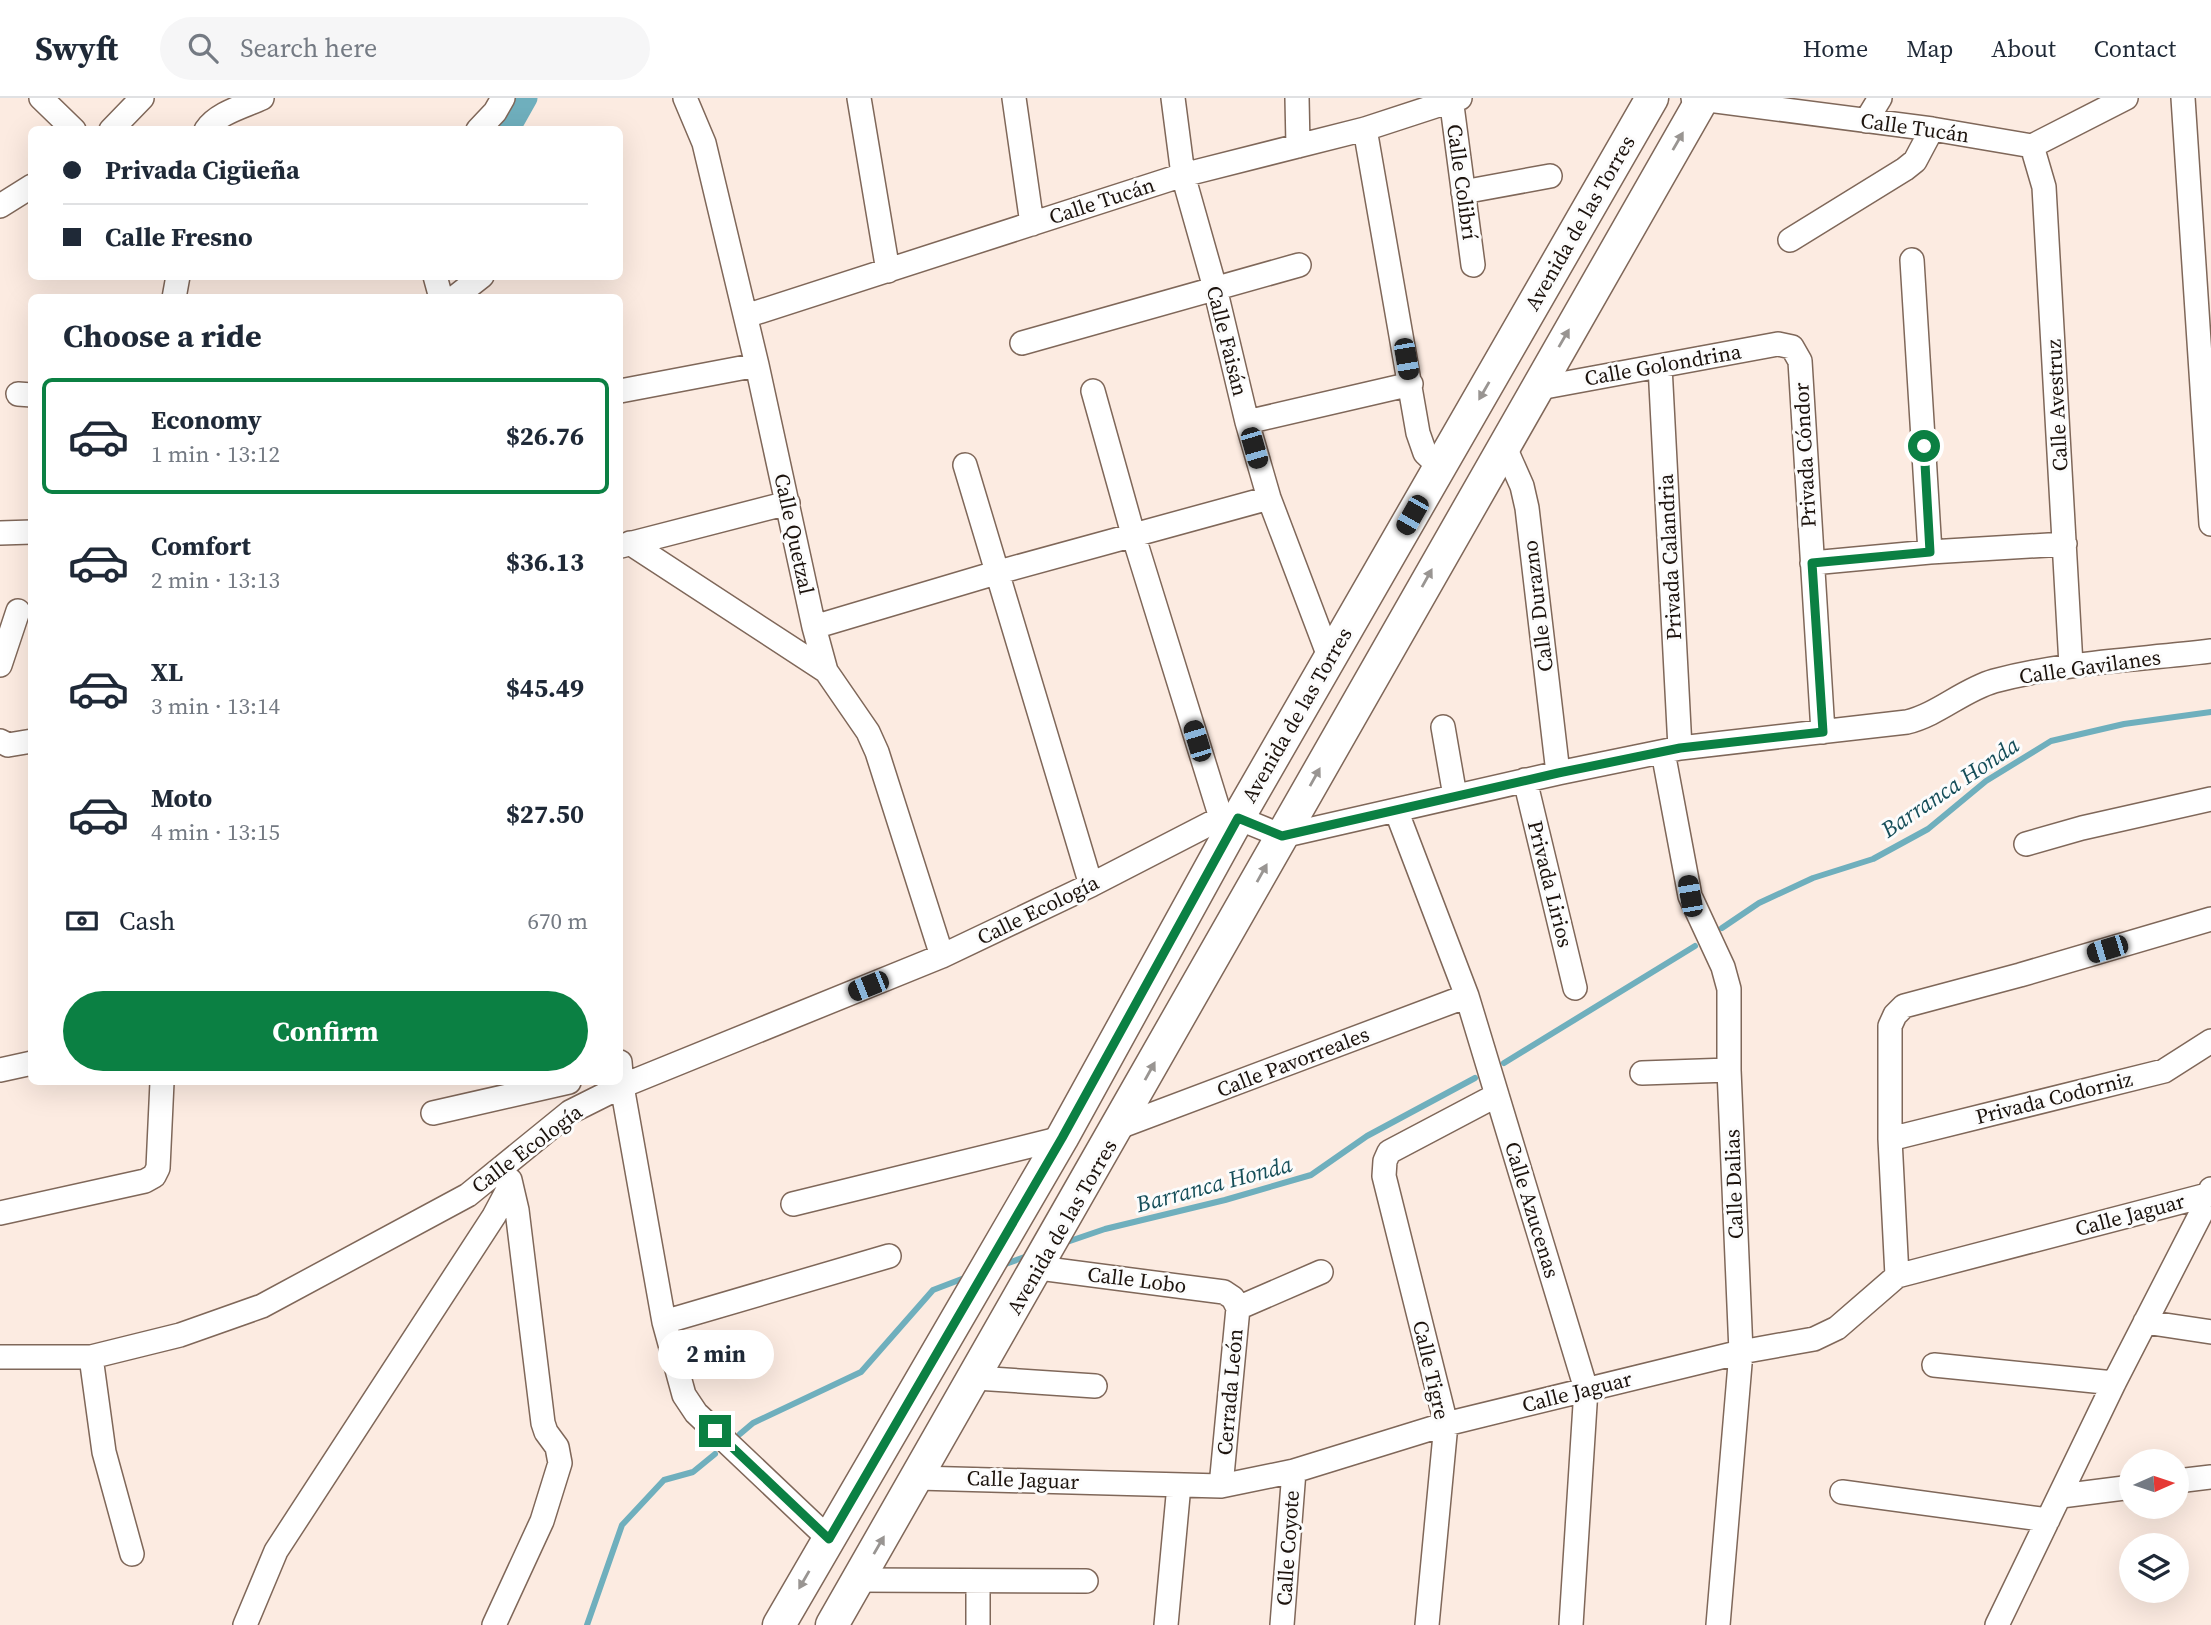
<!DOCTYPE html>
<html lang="en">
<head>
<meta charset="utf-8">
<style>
  :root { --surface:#fff; --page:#f6f6f7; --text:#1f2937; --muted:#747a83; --line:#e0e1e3; --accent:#0b8043 }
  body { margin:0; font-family:"Source Serif 4",serif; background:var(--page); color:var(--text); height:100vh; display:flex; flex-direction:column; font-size:26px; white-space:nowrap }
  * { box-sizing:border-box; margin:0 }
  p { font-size:23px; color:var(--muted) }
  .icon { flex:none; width:38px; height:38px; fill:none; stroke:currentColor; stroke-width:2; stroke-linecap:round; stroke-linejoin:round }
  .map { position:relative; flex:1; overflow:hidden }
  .panel { position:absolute; left:28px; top:196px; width:595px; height:791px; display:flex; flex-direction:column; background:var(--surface); border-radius:10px; box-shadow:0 7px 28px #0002 }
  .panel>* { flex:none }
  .guide { position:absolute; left:28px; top:28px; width:595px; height:154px; border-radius:10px; box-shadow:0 7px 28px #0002; display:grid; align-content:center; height:154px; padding:0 35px; background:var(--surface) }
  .needle { width:46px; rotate:87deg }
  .fabs { position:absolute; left:2119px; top:1351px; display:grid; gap:14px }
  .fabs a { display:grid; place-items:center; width:70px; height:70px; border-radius:50%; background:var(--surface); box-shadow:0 7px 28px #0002; font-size:35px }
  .end { position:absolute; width:32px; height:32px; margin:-16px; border:9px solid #0b8043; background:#fff; box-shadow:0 0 0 4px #fff }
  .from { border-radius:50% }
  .bubble { position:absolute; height:49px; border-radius:24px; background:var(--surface); box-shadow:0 7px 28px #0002; font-size:23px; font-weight:700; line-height:49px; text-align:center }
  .car { position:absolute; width:21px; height:42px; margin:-21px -10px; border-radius:9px; box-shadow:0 0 5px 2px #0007; background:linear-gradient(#222 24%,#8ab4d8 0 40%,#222 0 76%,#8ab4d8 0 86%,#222 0) }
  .guide b { display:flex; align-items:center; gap:24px; height:66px; font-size:26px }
  .guide b+b { border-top:2px solid var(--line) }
  .guide i { width:18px; height:18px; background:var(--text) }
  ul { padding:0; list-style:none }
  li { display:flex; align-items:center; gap:21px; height:116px; margin:0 14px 10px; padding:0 21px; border:4px solid transparent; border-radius:10px }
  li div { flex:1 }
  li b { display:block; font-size:26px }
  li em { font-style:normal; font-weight:700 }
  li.on { border-color:var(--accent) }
  li>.icon { width:63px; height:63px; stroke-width:1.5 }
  h2 { padding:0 35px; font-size:32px; line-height:84px }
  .pay { display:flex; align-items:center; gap:18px; height:77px; padding:0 35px; font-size:26px }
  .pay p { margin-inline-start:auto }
  .cta { display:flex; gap:14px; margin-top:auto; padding:14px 35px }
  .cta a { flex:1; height:80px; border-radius:42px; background:var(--accent); color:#fff; font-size:28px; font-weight:700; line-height:80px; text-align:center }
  header { display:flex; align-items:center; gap:42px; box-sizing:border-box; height:98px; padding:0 35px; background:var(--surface); border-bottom:2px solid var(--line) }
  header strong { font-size:33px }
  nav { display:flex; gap:38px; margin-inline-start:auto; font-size:24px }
  .search { width:490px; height:63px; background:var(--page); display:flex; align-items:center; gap:18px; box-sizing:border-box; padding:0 24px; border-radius:38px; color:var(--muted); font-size:26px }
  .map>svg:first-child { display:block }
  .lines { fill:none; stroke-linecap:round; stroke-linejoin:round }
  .stream { stroke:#6fafbd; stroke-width:6 }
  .canal { stroke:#6fafbd; stroke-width:21 }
  .minor-casing { stroke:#7f6759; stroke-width:26 }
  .secondary-casing { stroke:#7f6759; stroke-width:35 }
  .minor { stroke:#fff; stroke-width:23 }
  .secondary { stroke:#fff; stroke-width:32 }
  .oneway { fill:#999592 }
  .route { stroke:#0b8043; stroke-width:9 }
  .labels { text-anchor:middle; stroke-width:6; stroke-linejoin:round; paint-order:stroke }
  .street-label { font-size:21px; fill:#1c130d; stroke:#fcfcfc }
  .water-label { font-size:23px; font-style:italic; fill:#164e59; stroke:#fcfcfc }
</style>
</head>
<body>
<header>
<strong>Swyft</strong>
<div class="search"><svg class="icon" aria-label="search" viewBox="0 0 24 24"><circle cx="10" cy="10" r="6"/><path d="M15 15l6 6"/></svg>Search here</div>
<nav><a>Home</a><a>Map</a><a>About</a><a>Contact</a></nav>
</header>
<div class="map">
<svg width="2211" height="1527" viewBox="0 0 2211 1527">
  <rect width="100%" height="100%" fill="#fcebe1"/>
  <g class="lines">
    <path class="stream" d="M1722 830 1759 805 1813 780 1873 761 1928 731 1986 683 2051 643 2124 626 2211 614
      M1504 965 1695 848
      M1064 1145 1105 1131 1225 1102 1311 1077 1367 1038 1475 980
      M1000 1168 1033 1156
      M740 1336 753 1325 861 1274 933 1192 967 1179
      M587 1527 622 1427 664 1382 693 1374 715 1356"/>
    <path class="canal" d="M509 32 527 0"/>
    <g class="minor-casing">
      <path id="minor" d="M41 0 74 32
        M685 0 704 45 757 267 814 529 826 573 868 634 877 654 942 858
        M859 0 888 173
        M1014 0 1032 126
        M1173 0 1183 77 1215 190 1247 324 1269 400 1330 561
        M1297 0 1298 48
        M1451 0 1473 167
        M1693 0 1932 31 2032 48 2126 0
        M2183 0 2211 426
        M1866 23 1880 0
        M1365 31 1418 335 1425 355 1440 369
        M111 32 142 0
        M206 32C217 15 245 8 262 0
        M478 32 495 14 503 0
        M2032 48 2044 89 2071 567
        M1463 94 1550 78
        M0 108 32 88
        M1790 142 1905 71 1915 63 1932 31
        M1912 162 1930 454
        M435 178 441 200
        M174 200 178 178
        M454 200 482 178
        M746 218 1183 77 1365 31 1460 0
        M1022 245 1299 167
        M1660 268 1680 650
        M1534 291 1778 246 1792 249 1800 263 1823 634
        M620 293 757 267
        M1093 293 1133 436 1221 720
        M18 296 32 297
        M1247 324 1411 286
        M1503 345 1522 388 1527 410 1558 675
        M965 367 1091 787
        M0 435 32 434
        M630 445 826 573
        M621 448 788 405
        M1812 465 1930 454 2065 446
        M814 529 999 474 1269 400
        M0 567 18 513
        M1443 629 1455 698
        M0 643 8 647 32 643
        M1663 654 1690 798 1723 869 1729 891V972L1741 1254 1718 1527
        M1525 682 1575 890
        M1396 712 1467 898 1586 1291 1571 1527
        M2026 746 2082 730 2211 701
        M620 964 622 988 664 1224 684 1297 696 1315 829 1441
        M0 972 32 965
        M1642 975 1729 972
        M433 1015 569 984
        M1119 1029 1467 898
        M1890 1041 2164 973 2211 943
        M793 1106 1062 1040
        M0 1115 145 1083 154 1078 158 1070 162 984
        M1039 1170 1224 1194 1233 1200 1238 1210 1221 1388
        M1897 1178 1890 1041V928L1895 917 1904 908 2020 877 2211 821
        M1238 1210 1321 1174
        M664 1224 889 1158
        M2145 1224 2211 1234
        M0 1259H91L180 1237 262 1208 468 1097 570 1014 622 988 942 858 1091 787 1221 720H1238L1282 738 1558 675 1680 650 1907 624C1939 616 1963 592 1994 583 2065 564 2138 562 2211 553
        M91 1259 104 1354 132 1456
        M1934 1267 2114 1285
        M976 1280 1095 1288
        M918 1380 1221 1388 1294 1373 1446 1326 1741 1254 1814 1241 1837 1230 1897 1178 2211 1096
        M2177 1383 2211 1379
        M1842 1394 2048 1422
        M2061 1398 2132 1389
        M858 1482 1086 1483
        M978 1483V1527
        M245 1527 276 1453 494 1118 511 1086
        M494 1527 542 1423 560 1365 557 1349 546 1334 543 1325 517 1112 510 1082
        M1166 1527 1179 1387
        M1282 1527 1294 1373
        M1427 1527 1446 1326 1384 1078 1385 1063 1389 1054 1497 997
        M1997 1527 2114 1285 2211 1096V1091"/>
    </g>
    <g class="secondary-casing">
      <path id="secondary" d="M779 1527 1062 1040 1238 720 1652 0
        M832 1527C1126 1020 1409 507 1703 0"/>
    </g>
    <use href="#minor" class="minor"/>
    <use href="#secondary" class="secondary"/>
  </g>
  <defs><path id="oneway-solid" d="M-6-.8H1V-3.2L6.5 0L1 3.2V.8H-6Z" transform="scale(1.75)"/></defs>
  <g class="oneway">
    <use href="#oneway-solid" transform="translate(1678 43) rotate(-60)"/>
    <use href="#oneway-solid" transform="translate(1564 240) rotate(-60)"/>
    <use href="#oneway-solid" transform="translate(1484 293) rotate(120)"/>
    <use href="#oneway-solid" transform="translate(1427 480) rotate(-61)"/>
    <use href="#oneway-solid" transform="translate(1315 679) rotate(-61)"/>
    <use href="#oneway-solid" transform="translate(1262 775) rotate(-61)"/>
    <use href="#oneway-solid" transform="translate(1150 973) rotate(-61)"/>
    <use href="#oneway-solid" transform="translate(879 1447) rotate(-60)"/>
    <use href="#oneway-solid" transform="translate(804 1482) rotate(120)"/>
  </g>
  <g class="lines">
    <path class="route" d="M715 1333 829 1441 1062 1040 1238 720 1282 738 1558 675 1680 650 1823 634 1812 465 1930 454 1924 348"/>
  </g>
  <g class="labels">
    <g class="street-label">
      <text transform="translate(1915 30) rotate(8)" y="7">Calle Tucán</text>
      <text transform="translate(1462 84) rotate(82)" y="7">Calle Colibrí</text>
      <text transform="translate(1102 103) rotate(-18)" y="7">Calle Tucán</text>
      <text transform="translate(1580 125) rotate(-60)" y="7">Avenida de las Torres</text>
      <text transform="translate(1227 243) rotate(76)" y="7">Calle Faisán</text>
      <text transform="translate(1663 267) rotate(-10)" y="7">Calle Golondrina</text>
      <text transform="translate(2057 307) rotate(-93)" y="7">Calle Avestruz</text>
      <text transform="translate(1805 357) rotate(-93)" y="7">Privada Cóndor</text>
      <text transform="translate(794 436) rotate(78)" y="7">Calle Quetzal</text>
      <text transform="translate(1670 459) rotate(-93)" y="7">Privada Calandria</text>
      <text transform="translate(1538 508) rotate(-97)" y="7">Calle Durazno</text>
      <text transform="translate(2090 569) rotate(-8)" y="7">Calle Gavilanes</text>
      <text transform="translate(1297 617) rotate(-60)" y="7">Avenida de las Torres</text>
      <text transform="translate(1550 786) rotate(76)" y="7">Privada Lirios</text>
      <text transform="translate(1038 812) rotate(-26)" y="7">Calle Ecología</text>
      <text transform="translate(1293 964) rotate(-21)" y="7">Calle Pavorreales</text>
      <text transform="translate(2054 1000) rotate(-14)" y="7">Privada Codorniz</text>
      <text transform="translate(527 1051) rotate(-37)" y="7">Calle Ecología</text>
      <text transform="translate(1734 1086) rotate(-92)" y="7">Calle Dalias</text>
      <text transform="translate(1532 1112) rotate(73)" y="7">Calle Azucenas</text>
      <text transform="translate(2130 1117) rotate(-15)" y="7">Calle Jaguar</text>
      <text transform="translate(1062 1129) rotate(-60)" y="7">Avenida de las Torres</text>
      <text transform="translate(1137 1182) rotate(7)" y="7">Calle Lobo</text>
      <text transform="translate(1431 1272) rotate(77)" y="7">Calle Tigre</text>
      <text transform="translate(1230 1294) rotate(-85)" y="7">Cerrada León</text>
      <text transform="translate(1577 1294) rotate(-14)" y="7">Calle Jaguar</text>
      <text transform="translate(1023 1382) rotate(2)" y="7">Calle Jaguar</text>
      <text transform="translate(1288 1450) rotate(-86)" y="7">Calle Coyote</text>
    </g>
    <g class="water-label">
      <text transform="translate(1950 689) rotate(-34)" y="8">Barranca Honda</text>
      <text transform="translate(1214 1086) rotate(-15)" y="8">Barranca Honda</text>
    </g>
  </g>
</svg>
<div class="fabs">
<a><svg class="needle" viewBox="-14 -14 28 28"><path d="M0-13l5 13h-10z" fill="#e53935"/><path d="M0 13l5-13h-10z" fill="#747a83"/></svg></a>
<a><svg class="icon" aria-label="layers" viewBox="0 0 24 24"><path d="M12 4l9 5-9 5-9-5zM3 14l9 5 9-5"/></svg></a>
</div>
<i class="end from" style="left:1924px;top:348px"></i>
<i class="end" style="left:715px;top:1333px"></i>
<div class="bubble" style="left:658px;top:1232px;width:116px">2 min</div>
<i class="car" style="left:1406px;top:261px;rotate:170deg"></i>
<i class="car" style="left:1254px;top:350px;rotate:164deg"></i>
<i class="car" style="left:1412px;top:417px;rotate:210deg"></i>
<i class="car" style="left:1197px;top:643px;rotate:343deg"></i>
<i class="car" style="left:1690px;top:798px;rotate:350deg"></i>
<i class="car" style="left:2107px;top:851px;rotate:253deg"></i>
<i class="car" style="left:868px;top:888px;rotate:248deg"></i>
<div class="guide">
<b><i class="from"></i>Privada Cigüeña</b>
<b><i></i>Calle Fresno</b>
</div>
<section class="panel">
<h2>Choose a ride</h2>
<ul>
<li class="on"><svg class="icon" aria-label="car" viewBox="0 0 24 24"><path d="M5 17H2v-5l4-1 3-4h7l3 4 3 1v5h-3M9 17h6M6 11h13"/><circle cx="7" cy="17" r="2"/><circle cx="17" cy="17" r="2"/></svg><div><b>Economy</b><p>1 min · 13:12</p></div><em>$26.76</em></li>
<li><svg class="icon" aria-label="car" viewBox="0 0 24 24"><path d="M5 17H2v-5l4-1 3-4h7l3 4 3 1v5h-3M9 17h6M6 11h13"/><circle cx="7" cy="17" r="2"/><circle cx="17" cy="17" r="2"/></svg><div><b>Comfort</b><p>2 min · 13:13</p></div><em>$36.13</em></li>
<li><svg class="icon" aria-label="car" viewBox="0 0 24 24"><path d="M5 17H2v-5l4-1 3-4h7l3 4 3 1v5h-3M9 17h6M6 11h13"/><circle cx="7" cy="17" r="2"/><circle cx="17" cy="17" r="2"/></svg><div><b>XL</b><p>3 min · 13:14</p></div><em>$45.49</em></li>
<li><svg class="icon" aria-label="car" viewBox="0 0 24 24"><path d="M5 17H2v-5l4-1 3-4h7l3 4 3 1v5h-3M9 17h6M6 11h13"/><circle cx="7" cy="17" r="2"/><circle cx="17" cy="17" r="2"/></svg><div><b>Moto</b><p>4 min · 13:15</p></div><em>$27.50</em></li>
</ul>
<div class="pay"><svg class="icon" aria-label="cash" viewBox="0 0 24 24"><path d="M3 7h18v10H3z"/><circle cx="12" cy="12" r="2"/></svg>Cash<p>670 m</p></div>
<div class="cta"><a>Confirm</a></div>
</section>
</div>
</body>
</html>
